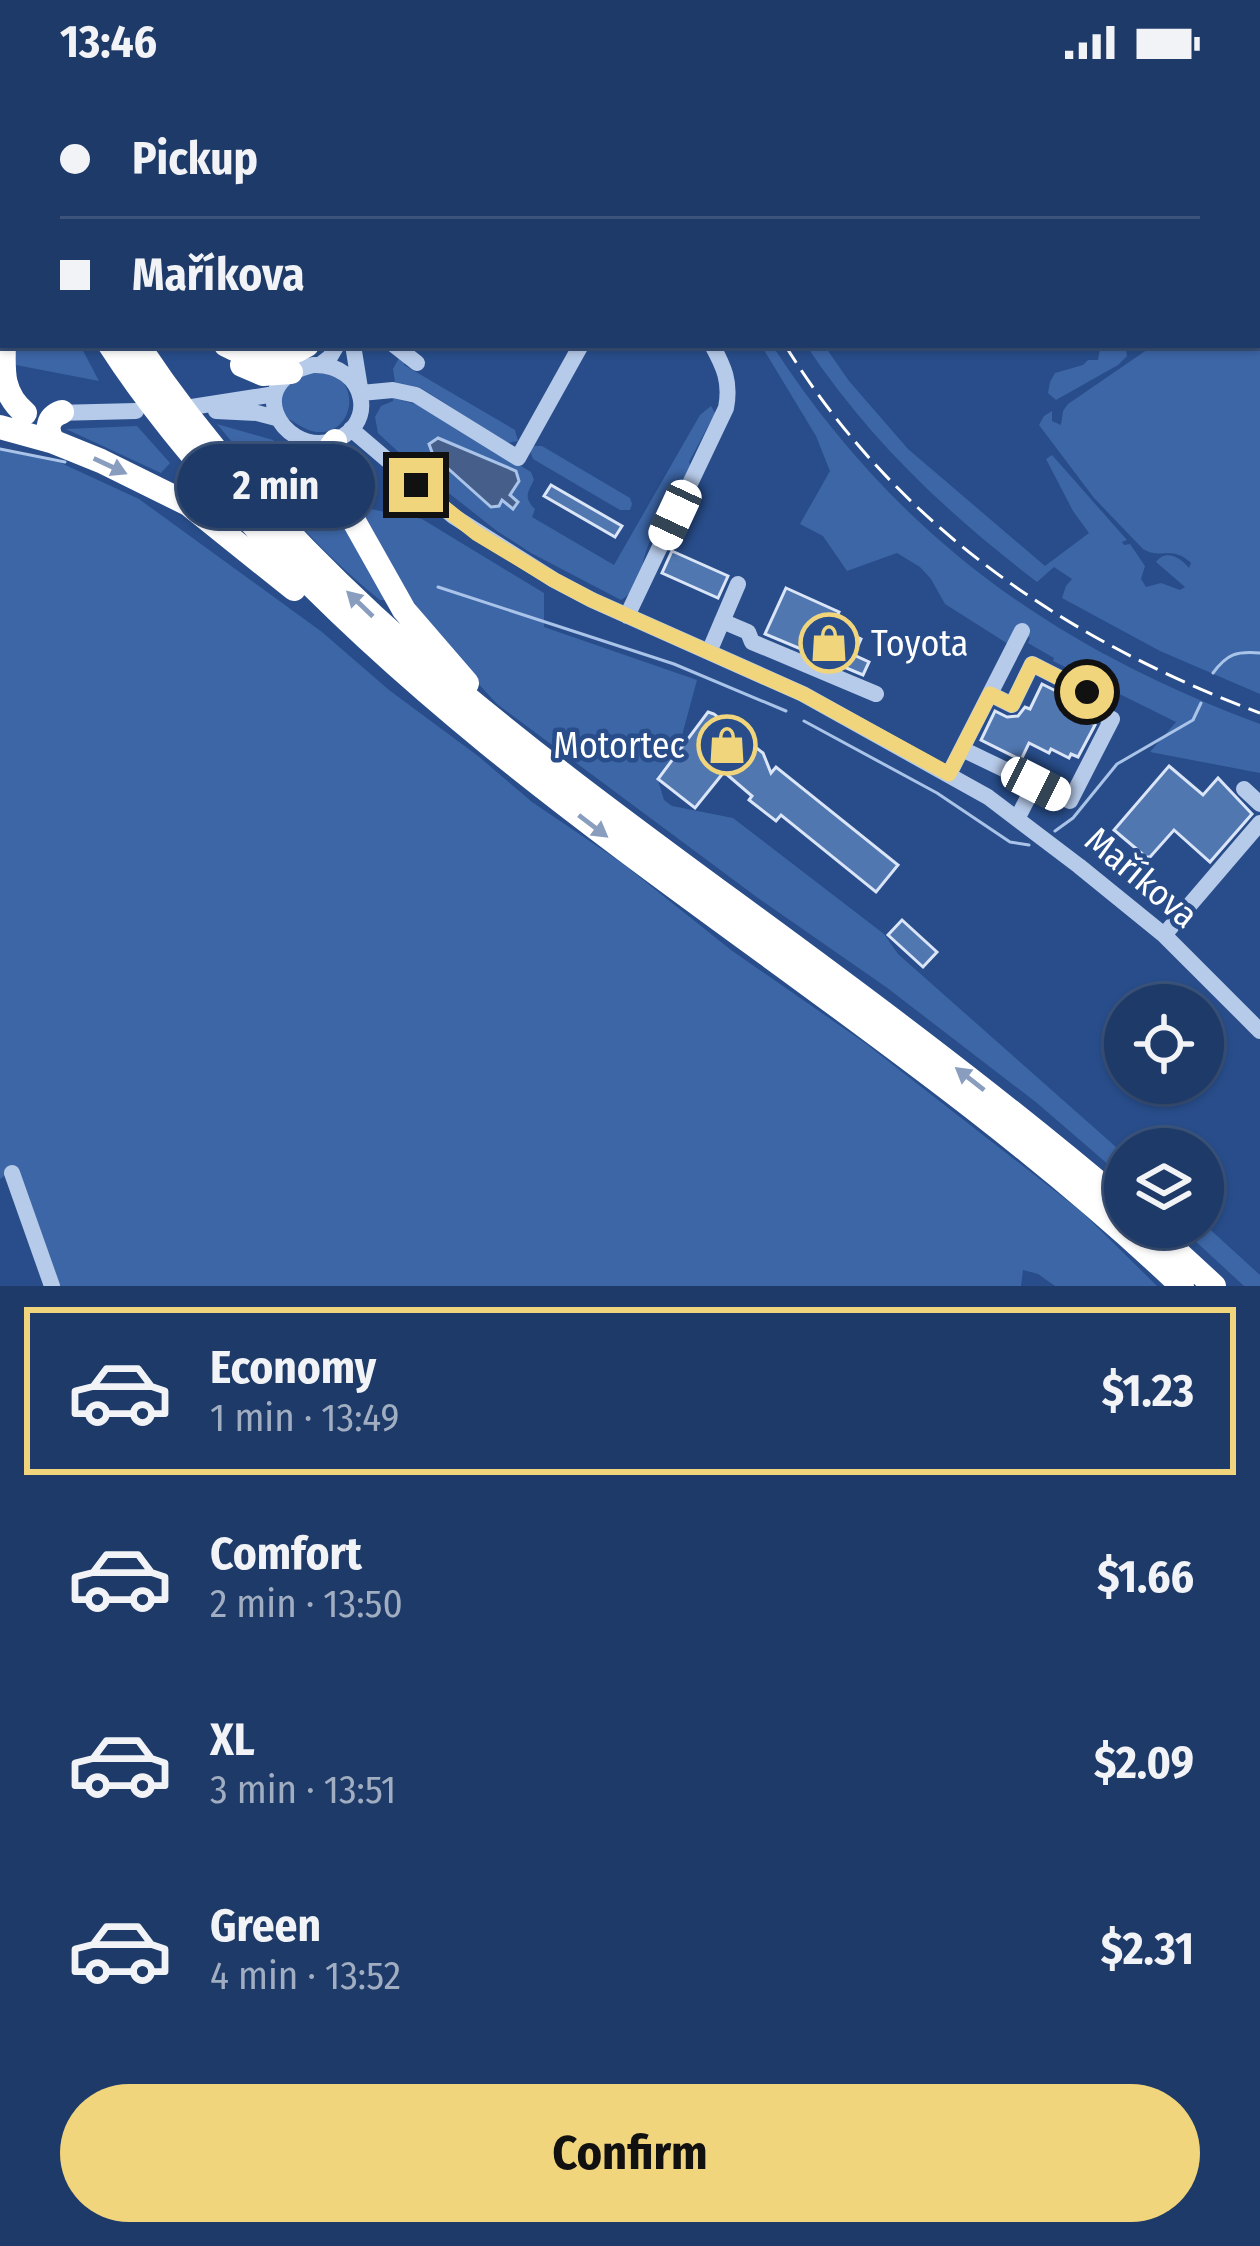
<!DOCTYPE html>
<html lang="en">
<head>
<meta charset="utf-8">
<style>
  :root { --surface:#1e3a68; --page:#26416e; --text:#f1f3f6; --muted:#a1adc0; --line:#3c547c; --accent:#f1d57c }
  body { margin:0; font-family:"Fira Sans Condensed",sans-serif; background:var(--page); color:var(--text); height:100vh; display:flex; flex-direction:column; font-size:45px; white-space:nowrap }
  * { box-sizing:border-box; margin:0 }
  p { font-size:39px; color:var(--muted) }
  .icon { flex:none; width:66px; height:66px; fill:none; stroke:currentColor; stroke-width:2; stroke-linecap:round; stroke-linejoin:round }
  .map { position:relative; height:1202px; overflow:hidden }
  .details { display:flex; flex-direction:column; background:var(--surface); flex:1 }
  .details>* { flex:none }
  .banner { position:absolute; left:0px; top:0px; width:1260px; height:264px; box-shadow:0 3px 9px #0004,0 0 0 3px var(--line); display:grid; align-content:center; height:264px; padding:0 60px; background:var(--surface) }
  .controls { position:absolute; left:1104px; top:900px; display:grid; gap:24px }
  .controls a { display:grid; place-items:center; width:120px; height:120px; border-radius:50%; background:var(--surface); box-shadow:0 3px 9px #0004,0 0 0 3px var(--line); font-size:60px }
  .end { position:absolute; width:54px; height:54px; margin:-27px; border:15px solid #f1d57c; background:#111; box-shadow:0 0 0 6px #111 }
  .from { border-radius:50% }
  .bubble { position:absolute; height:84px; border-radius:42px; background:var(--surface); box-shadow:0 3px 9px #0004,0 0 0 3px var(--line); font-size:39px; font-weight:700; line-height:84px; text-align:center }
  .car { position:absolute; width:36px; height:72px; margin:-36px -18px; border-radius:15px; box-shadow:0 0 9px 3px #0007; background:linear-gradient(#fff 24%,#345 0 40%,#fff 0 76%,#345 0 86%,#fff 0) }
  .banner b { display:flex; align-items:center; gap:42px; height:114px; font-size:45px }
  .banner b+b { border-top:3px solid var(--line) }
  .banner i { width:30px; height:30px; background:var(--text) }
  ul { padding:21px 0 0; list-style:none }
  li { display:flex; align-items:center; gap:36px; height:168px; margin:0 24px 18px; padding:0 36px; border:6px solid transparent; border-radius:0px }
  li div { flex:1 }
  li b { display:block; font-size:45px }
  li em { font-style:normal; font-weight:700 }
  li.on { border-color:var(--accent) }
  li>.icon { width:108px; height:108px; stroke-width:1.5 }
  .action { display:flex; gap:24px; margin-top:auto; padding:24px 60px }
  .action a { flex:1; height:138px; border-radius:72px; background:var(--accent); color:#111; font-size:48px; font-weight:700; line-height:138px; text-align:center }
  .status { display:flex; justify-content:space-between; align-items:center; height:84px; padding:0 60px; background:var(--surface); direction:ltr }
  .status svg { height:33px; fill:currentColor }
  .map>svg:first-child { display:block }
  .green { fill:#3d66a6 }
  .water { fill:#455f8a; stroke:#aac4e9; stroke-width:3 }
  .lines { fill:none; stroke-linecap:round; stroke-linejoin:round }
  .stream { stroke:#aac4e9; stroke-width:3 }
  .building { fill:#5177b1; stroke:#dae5f7; stroke-width:3 }
  .minor { stroke:#b6cae9; stroke-width:16 }
  .highway { stroke:#fff; stroke-width:24 }
  .rail { stroke:#fff; stroke-width:3; stroke-dasharray:21 9; stroke-linecap:butt }
  .oneway { fill:#899dbf }
  .route { stroke:#f1d57c; stroke-width:15 }
  .labels { text-anchor:middle; stroke-width:9; stroke-linejoin:round; paint-order:stroke }
  .poi-label { font-size:36px; fill:#fff; stroke:#284d8a; text-anchor:start }
  .street-label { font-size:36px; fill:#fff; stroke:#284d8a }
</style>
</head>
<body>
<div class="status"><b>13:46</b><svg viewBox="0 0 49 12"><path d="M0 12V9h3v3zM5 12V6h3v6zM10 12V3h3v9zM15 12V0h3v12zM26 1h20v11H26zM47 4h2v5h-2z"/></svg></div>
<div class="map">
<svg width="1260" height="1202" viewBox="0 0 1260 1202">
  <rect width="100%" height="100%" fill="#284d8a"/>
  <path class="green" d="M1257 167 1260 169V610L1160 567 1062 514 1066 502 1072 495 1054 483 1037 498C948 430 868 355 806 261H824L849 297 908 365 1045 482 1089 449 1073 427 1046 375 1052 371 1127 456 1122 458 1124 461 1130 460 1145 482 1141 495 1146 503 1161 499 1180 506 1185 503 1156 478C1166 465 1180 473 1189 484L1191 479C1172 461 1161 476 1143 465L1094 414 1039 341 1044 332 1052 327V337L1061 341 1063 327 1068 320 1154 261H1257Z
    M15 261H80L99 297 16 281Z
    M761 261H772C895 450 1050 562 1260 640V689L1150 668 1176 638 1053 577 1054 574 1028 559 1030 554 1019 547 1008 560 945 520 931 495 920 483 897 469 847 487 823 452 800 440 830 387 816 352Z
    M1107 261H1119L1126 265 1127 272 1118 281 1056 316 1048 309 1050 298 1055 289 1083 281 1088 276H1098L1100 265Z
    M400 272 406 276 404 281 515 346 518 357 507 359 421 304 395 298 393 285Z
    M308 287C314 288 321 286 328 288 362 299 353 351 317 348 305 347 292 336 282 331 278 304 288 302 308 287Z
    M393 314 419 321 531 388 534 396C527 409 524 414 535 425L532 433 614 481 700 331 711 322 715 329 689 378 691 383 687 393C673 404 649 455 644 474 640 492 639 505 621 516L531 469 497 447 408 377 378 349 375 333 381 322 393 317Z
    M217 340 273 356 287 377 327 406 385 516H380C326 473 281 422 236 369L230 361 232 358Z
    M137 342 170 379 161 389 66 345Z
    M534 362H542L630 414 632 420 630 426H620L533 375 530 367Z
    M0 366 61 379 139 415 322 548 389 606 478 672 532 718 622 779 731 866 865 959 1082 1128 1157 1202H1055L1038 1190 1023 1186 1021 1202H56L13 1086 0 1095Z
    M360 423 422 435 544 509V543L697 596 678 666 657 693 664 716 672 722 733 734 884 850 898 870 1125 1071V1095L1037 1019 886 903 758 814 497 620 443 561 408 510Z
    M1203 1139 1260 1191V1202H1244L1180 1143H1203Z"/>
  <path class="water" d="M438 354 516 387 519 397 510 411 518 418 513 425 502 416 499 422 491 423 433 371 429 360Z"/>
  <g class="lines">
    <path class="stream" d="M1171 0 1173 3
      M1257 118 1260 122
      M0 365 65 378
      M438 503 674 580 786 627
      M1213 589C1227 570 1236 567 1260 569
      M804 637 937 709 1010 758 1029 761
      M1055 747 1073 734 1117 680 1193 636 1201 619"/>
  </g>
  <path class="building" d="M551 401 622 442 615 453 544 412Z
    M672 467 728 492 718 514 662 489Z
    M786 504 839 528 833 541 861 555 854 571 869 578 863 591 765 550Z
    M1042 600 1070 614 1069 622 1071 628 1095 641 1078 673 1071 670 1069 674 1051 665 1049 669 1029 659 1021 676 981 656 995 627 1007 633 1018 632 1025 623 1030 625Z
    M708 628 714 630 763 669 771 689 776 683 898 781 876 808 781 731 776 737 749 716 752 712 724 688 695 724 658 695Z
    M1169 682 1203 711 1218 694 1252 730 1210 778 1174 746 1150 773H1146L1114 746Z
    M902 836 937 868 923 883 888 851Z"/>
  <g class="lines">
    <path class="minor" d="M94 0 95 3
      M109 0 110 3
      M136 0 138 3
      M167 0V3
      M615 0 616 3
      M1257 88 1260 92
      M353 261 360 304
      M394 261 417 279
      M321 280 330 273 337 261
      M313 281C368 279 380 346 328 358 282 368 241 298 313 281Z
      M361 309 393 306 416 311 518 374 581 261
      M179 325 275 310
      M216 327 257 329 276 334
      M55 329 136 327
      M351 345 453 432 554 496 592 516 803 610 988 713 1079 782 1164 851 1260 947
      M627 532 726 324C731 298 724 283 712 261
      M722 537 748 548 752 558 876 610
      M709 568 738 500
      M990 610 1012 621 1032 580 1087 608 1081 620 1112 635 1070 717 1035 700 1017 735
      M962 665 1035 700
      M949 690 1022 547
      M1244 705 1260 720
      M1164 851 1260 739
      M12 1089 52 1202"/>
    <path class="highway" d="M24 0 26 3
      M0 9 3 16
      M0 64 3 71
      M0 170 3 195
      M4 261C3 288 2 310 25 329
      M110 261C148 320 193 373 239 425 512 732 886 920 1182 1202
      M138 261C290 491 512 655 731 816 865 914 998 1013 1125 1121
      M226 261C254 276 280 278 307 261
      M242 281 263 290 291 288
      M0 343 54 358 101 377 188 420 294 505
      M335 357 326 370 328 391 404 526 467 599
      M54 358C45 347 47 333 62 328
      M1150 1143 1214 1202"/>
    <path class="rail" d="M680 0 681 3
      M785 261C896 441 1065 556 1260 629"/>
  </g>
  <defs><path id="oneway-solid" d="M-6-.8H1V-3.2L6.5 0L1 3.2V.8H-6Z" transform="scale(3)"/></defs>
  <g class="oneway">
    <use href="#oneway-solid" transform="translate(110 382) rotate(25)"/>
    <use href="#oneway-solid" transform="translate(360 520) rotate(-136)"/>
    <use href="#oneway-solid" transform="translate(593 742) rotate(37)"/>
    <use href="#oneway-solid" transform="translate(970 995) rotate(-142)"/>
  </g>
  <g class="lines">
    <path class="route" d="M416 401 476 449 554 496 592 516 803 610 949 690 990 610 1012 621 1032 580 1087 608"/>
  </g>
  <defs>
    <g id="shop-ring" transform="scale(3)"><circle r="9.5" fill="#284d8a" stroke="#f1d57c" stroke-width="1.5"/><path d="M-5-2.5h2.3a2.7 3.5 0 0 1 5.4 0H5L5.5 6h-11ZM-1.5-2.5h3a1.5 2.3 0 0 0-3 0Z" fill="#f1d57c"/></g>
  </defs>
  <g fill-rule="evenodd">
    <use href="#shop-ring" x="829" y="559"/>
    <use href="#shop-ring" x="727" y="661"/>
  </g>
  <g class="labels">
    <g class="poi-label">
      <text x="871" y="572">Toyota</text>
      <text x="685" y="674" text-anchor="end">Motortec</text>
    </g>
    <g class="street-label">
      <text transform="translate(1142 793) rotate(40)" y="13">Maříkova</text>
    </g>
  </g>
</svg>
<div class="controls">
<a><svg class="icon" aria-label="locate" viewBox="0 0 24 24"><circle cx="12" cy="12" r="6"/><path d="M12 2v4M12 18v4M2 12h4M18 12h4"/></svg></a>
<a><svg class="icon" aria-label="layers" viewBox="0 0 24 24"><path d="M12 4l9 5-9 5-9-5zM3 14l9 5 9-5"/></svg></a>
</div>
<i class="end from" style="left:1087px;top:608px"></i>
<i class="end" style="left:416px;top:401px"></i>
<div class="bubble" style="left:177px;top:360px;width:198px">2 min</div>
<i class="car" style="left:675px;top:431px;rotate:205deg"></i>
<i class="car" style="left:1036px;top:700px;rotate:117deg"></i>
<div class="banner">
<b><i class="from"></i>Pickup</b>
<b><i></i>Maříkova</b>
</div>
</div>
<section class="details">
<ul>
<li class="on"><svg class="icon" aria-label="car" viewBox="0 0 24 24"><path d="M5 17H2v-5l4-1 3-4h7l3 4 3 1v5h-3M9 17h6M6 11h13"/><circle cx="7" cy="17" r="2"/><circle cx="17" cy="17" r="2"/></svg><div><b>Economy</b><p>1 min · 13:49</p></div><em>$1.23</em></li>
<li><svg class="icon" aria-label="car" viewBox="0 0 24 24"><path d="M5 17H2v-5l4-1 3-4h7l3 4 3 1v5h-3M9 17h6M6 11h13"/><circle cx="7" cy="17" r="2"/><circle cx="17" cy="17" r="2"/></svg><div><b>Comfort</b><p>2 min · 13:50</p></div><em>$1.66</em></li>
<li><svg class="icon" aria-label="car" viewBox="0 0 24 24"><path d="M5 17H2v-5l4-1 3-4h7l3 4 3 1v5h-3M9 17h6M6 11h13"/><circle cx="7" cy="17" r="2"/><circle cx="17" cy="17" r="2"/></svg><div><b>XL</b><p>3 min · 13:51</p></div><em>$2.09</em></li>
<li><svg class="icon" aria-label="car" viewBox="0 0 24 24"><path d="M5 17H2v-5l4-1 3-4h7l3 4 3 1v5h-3M9 17h6M6 11h13"/><circle cx="7" cy="17" r="2"/><circle cx="17" cy="17" r="2"/></svg><div><b>Green</b><p>4 min · 13:52</p></div><em>$2.31</em></li>
</ul>
<div class="action"><a>Confirm</a></div>
</section>
</body>
</html>
